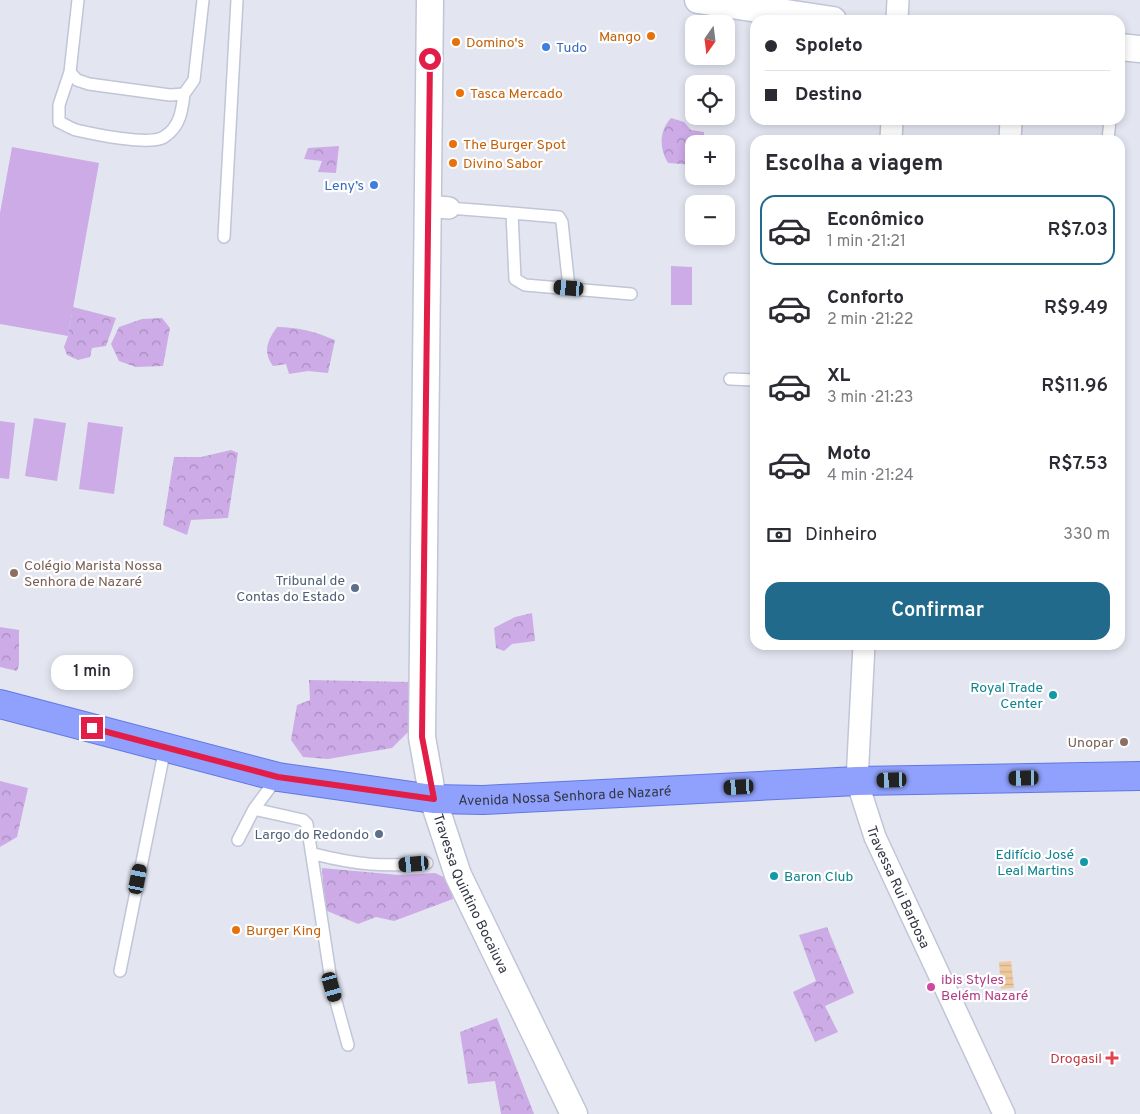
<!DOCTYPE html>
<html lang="pt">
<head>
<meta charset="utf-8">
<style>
  :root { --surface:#fff; --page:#f2f2f3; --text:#2b2b33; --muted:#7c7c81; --line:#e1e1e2; --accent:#216a8c }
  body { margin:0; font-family:Overpass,sans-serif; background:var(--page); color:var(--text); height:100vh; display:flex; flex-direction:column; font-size:19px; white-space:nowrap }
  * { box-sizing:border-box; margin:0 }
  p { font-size:16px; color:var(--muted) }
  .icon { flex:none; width:28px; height:28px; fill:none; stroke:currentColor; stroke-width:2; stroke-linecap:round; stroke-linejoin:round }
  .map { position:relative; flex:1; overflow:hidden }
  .sheet { position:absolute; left:750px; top:135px; width:375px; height:515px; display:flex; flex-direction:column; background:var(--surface); border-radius:15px; box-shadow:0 2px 8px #0003 }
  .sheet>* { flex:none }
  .hud { position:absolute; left:750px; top:15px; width:375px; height:110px; border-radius:15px; box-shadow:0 2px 8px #0003; display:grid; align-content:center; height:110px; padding:0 15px; background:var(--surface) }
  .needle { width:32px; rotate:194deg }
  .controls { position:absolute; left:685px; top:15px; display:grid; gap:10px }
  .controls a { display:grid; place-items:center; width:50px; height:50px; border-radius:10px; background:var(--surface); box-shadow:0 2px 8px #0003; font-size:25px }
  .end { position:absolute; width:22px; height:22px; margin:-11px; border:6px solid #e11d48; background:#fff; box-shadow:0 0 0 2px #fff }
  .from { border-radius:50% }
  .bubble { position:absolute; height:35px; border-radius:15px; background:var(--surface); box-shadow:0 2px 8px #0003; font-size:16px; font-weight:600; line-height:35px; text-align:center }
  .car { position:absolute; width:15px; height:30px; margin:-15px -8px; border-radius:6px; box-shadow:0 0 4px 1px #0007; background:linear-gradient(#222 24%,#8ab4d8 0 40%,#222 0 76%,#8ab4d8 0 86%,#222 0) }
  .hud b { display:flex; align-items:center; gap:18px; height:48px; font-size:19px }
  .hud b+b { border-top:1px solid var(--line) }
  .hud i { width:12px; height:12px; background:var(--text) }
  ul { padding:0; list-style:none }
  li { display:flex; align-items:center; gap:15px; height:70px; margin:0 10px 8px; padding:0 5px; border:2px solid transparent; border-radius:15px }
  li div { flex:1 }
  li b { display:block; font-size:19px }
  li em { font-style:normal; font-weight:600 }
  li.current { border-color:var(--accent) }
  li>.icon { width:45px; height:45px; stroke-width:1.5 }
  h2 { padding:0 15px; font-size:22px; line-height:60px }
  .pay { display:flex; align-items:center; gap:12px; height:55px; padding:0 15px; font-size:19px }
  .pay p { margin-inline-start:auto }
  .action { display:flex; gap:10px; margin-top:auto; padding:10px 15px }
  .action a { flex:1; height:58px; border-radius:15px; background:var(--accent); color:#fff; font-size:20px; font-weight:600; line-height:58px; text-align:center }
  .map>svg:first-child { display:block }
  .grass { fill:#cdabe6 }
  .forest { fill:url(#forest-crowns) }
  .water { fill:url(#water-rules) }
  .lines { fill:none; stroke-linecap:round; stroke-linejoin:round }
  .service-casing { stroke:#c0c5d7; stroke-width:14 }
  .minor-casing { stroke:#c0c5d7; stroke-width:24 }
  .tertiary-casing { stroke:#c0c5d7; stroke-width:29 }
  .primary-casing { stroke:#6177e2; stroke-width:30 }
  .service { stroke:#fff; stroke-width:11 }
  .minor { stroke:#fff; stroke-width:21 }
  .tertiary { stroke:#fff; stroke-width:26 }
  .primary { stroke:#90a1fd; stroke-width:28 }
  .route { stroke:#e11d48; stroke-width:6 }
  .food-dot { fill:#e8710a; stroke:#fff; stroke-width:2 }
  .shop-dot { fill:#3f7fe0; stroke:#fff; stroke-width:2 }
  .education-dot { fill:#8d6e63; stroke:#fff; stroke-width:2 }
  .service-dot { fill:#5c6f8a; stroke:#fff; stroke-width:2 }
  .culture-dot { fill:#0f9aa8; stroke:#fff; stroke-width:2 }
  .hotel-dot { fill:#d1479c; stroke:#fff; stroke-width:2 }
  .health-dot { fill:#e0444e; stroke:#fff; stroke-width:2 }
  .labels { text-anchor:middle; stroke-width:4.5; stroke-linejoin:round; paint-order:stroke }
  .food-label { font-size:14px; fill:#c56008; stroke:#fff; text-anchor:start }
  .shop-label { font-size:14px; fill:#366cbe; stroke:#fff; text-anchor:start }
  .education-label { font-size:14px; fill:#785e54; stroke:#fff; text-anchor:start }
  .service-label { font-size:14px; fill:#4e5e75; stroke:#fff; text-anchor:end }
  .culture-label { font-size:14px; fill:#0d838f; stroke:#fff; text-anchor:end }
  .street-label { font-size:14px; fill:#333743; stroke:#fff }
  .hotel-label { font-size:14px; fill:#b23c85; stroke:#fff; text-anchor:start }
  .health-label { font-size:14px; fill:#be3a42; stroke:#fff; text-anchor:end }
</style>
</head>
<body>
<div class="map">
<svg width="1140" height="1114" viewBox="0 0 1140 1114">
  <defs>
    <pattern id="forest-crowns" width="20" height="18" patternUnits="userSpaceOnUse" patternTransform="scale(1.25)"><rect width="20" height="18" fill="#cdabe6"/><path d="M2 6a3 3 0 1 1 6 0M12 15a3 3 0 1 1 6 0" fill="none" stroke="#a78cbc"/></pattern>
    <pattern id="water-rules" width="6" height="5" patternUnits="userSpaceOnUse" patternTransform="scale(1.25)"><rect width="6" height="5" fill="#efca9f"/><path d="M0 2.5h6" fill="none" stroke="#cdae8a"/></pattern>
  </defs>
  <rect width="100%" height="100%" fill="#e3e6f1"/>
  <path class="grass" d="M12 147 99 163 68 336 0 324V213Z
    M671 266 692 267V305H671Z
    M34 418 66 423 57 481 25 476Z
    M0 421 15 423 9 479 0 478Z
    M88 422 123 427 114 494 79 489Z"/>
  <path class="forest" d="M671 118 684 122 691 130 704 132V144H694V165L668 163C659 148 659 131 671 118Z
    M339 146 336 173 318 172 322 161 304 159 308 148Z
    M73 307 116 318 106 346 92 348 90 357 78 360 67 355 64 347 68 336Z
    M162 318 170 328 163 366 136 367 119 361 111 344 119 327 142 319Z
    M277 327C298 327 316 332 335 340L328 373 308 371 289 374 286 364 273 366C262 351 268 340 277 327Z
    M231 450 238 453 228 518 191 520 187 535 163 525 174 457H201Z
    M532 613 535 641 512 644 504 651 496 648 494 628 515 617Z
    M0 627 19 630V665L17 671 0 667Z
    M309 680 412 682 411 729 392 748 328 759 303 757 291 740 297 705 310 700Z
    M0 781 28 788 17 837 0 847Z
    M322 868 399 875 435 873 448 879 453 899 394 921 376 917 358 924 325 910Z
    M827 927 854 993 825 1006 838 1032 815 1042 793 992 816 981 799 935Z
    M497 1018 534 1114H501L495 1081 468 1084 460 1032Z"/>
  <path class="water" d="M1011 961 1014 988 1001 989 999 962Z"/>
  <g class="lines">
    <g class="service-casing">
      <path id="service" d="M78 0 70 72 77 80 89 84 170 95 184 94 194 80 203 0
        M70 72 59 105V122C64 124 70 128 76 130 93 134 150 146 164 137 180 127 182 111 184 94
        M1108 140 1110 120
        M449 208 512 213 515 279 525 285 631 294
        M512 213 559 217 562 222 569 288
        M224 237 237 0
        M730 379 755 380
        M254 809 303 820 307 824 332 987 348 1045
        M238 840 254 809 277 778
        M314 854C358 865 382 867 427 863
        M120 971 165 748"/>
    </g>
    <g class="minor-casing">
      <g id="minor">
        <path d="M897 20 898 0"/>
        <path d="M891 140 892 120"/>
        <path d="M1010 140 1011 120"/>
        <path d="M428 206 449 208"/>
        <path id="s1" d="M864 645 857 781 875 837 1004 1114"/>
      </g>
    </g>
    <g class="tertiary-casing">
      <g id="tertiary">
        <path id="s2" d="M430 0 422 737 433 799 458 875 574 1114"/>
        <path d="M698 0 833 20"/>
        <path d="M1120 47 1140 49"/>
      </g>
    </g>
    <g class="primary-casing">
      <g id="primary">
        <path id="s3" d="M0 704 278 777 433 799 483 800 857 781 1140 776"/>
      </g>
    </g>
    <use href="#service" class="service"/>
    <use href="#minor" class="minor"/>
    <use href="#tertiary" class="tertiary"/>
    <use href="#primary" class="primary"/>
  </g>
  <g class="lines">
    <path class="route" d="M92 728 278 777 434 799 422 737 430 59"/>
  </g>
  <g class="food-dot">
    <circle cx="651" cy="36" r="5"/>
    <circle cx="456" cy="42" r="5"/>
    <circle cx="460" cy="93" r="5"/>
    <circle cx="453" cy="144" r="5"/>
    <circle cx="453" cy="163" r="5"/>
    <circle cx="236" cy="930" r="5"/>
  </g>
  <g class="shop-dot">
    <circle cx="546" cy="47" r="5"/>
    <circle cx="374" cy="185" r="5"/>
  </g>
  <g class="education-dot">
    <circle cx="14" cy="573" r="5"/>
    <circle cx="1124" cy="742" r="5"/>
  </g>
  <g class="service-dot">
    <circle cx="355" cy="588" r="5"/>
    <circle cx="379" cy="834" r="5"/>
  </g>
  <g class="culture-dot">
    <circle cx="1053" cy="695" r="5"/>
    <circle cx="1084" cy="862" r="5"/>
    <circle cx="774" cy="876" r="5"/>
  </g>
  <circle class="hotel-dot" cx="931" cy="987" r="5"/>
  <path class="health-dot" d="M1109.5 1050.5h5v5h5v5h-5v5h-5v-5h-5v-5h5z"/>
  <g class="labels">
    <g class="food-label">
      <text x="641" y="41" text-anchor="end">Mango</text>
      <text x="466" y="47">Domino's</text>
      <text x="470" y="98">Tasca Mercado</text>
      <text x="463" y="149">The Burger Spot</text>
      <text x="463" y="168">Divino Sabor</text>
      <text x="246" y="935">Burger King</text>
    </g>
    <g class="shop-label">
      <text x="556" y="52">Tudo</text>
      <text x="364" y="190" text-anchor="end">Leny’s</text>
    </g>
    <g class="education-label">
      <text x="24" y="570">Colégio Marista Nossa<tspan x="24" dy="16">Senhora de Nazaré</tspan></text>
      <text x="1114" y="747" text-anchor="end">Unopar</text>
    </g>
    <g class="service-label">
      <text x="345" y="585">Tribunal de<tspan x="345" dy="16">Contas do Estado</tspan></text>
      <text x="369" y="839">Largo do Redondo</text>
    </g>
    <g class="culture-label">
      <text x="1043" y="692">Royal Trade<tspan x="1043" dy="16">Center</tspan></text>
      <text x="1074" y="859">Edifício José<tspan x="1074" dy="16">Leal Martins</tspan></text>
      <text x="784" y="881" text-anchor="start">Baron Club</text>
    </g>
    <g class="street-label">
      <text dy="5" stroke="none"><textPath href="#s3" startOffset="576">Avenida Nossa Senhora de Nazaré</textPath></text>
      <text dy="5" stroke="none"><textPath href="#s1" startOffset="250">Travessa Rui Barbosa</textPath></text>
      <text dy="5" stroke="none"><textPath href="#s2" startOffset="902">Travessa Quintino Bocaiuva</textPath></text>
    </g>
    <g class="hotel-label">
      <text x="941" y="984">ibis Styles<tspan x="941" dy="16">Belém Nazaré</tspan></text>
    </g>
    <g class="health-label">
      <text x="1102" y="1063">Drogasil</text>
    </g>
  </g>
</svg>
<div class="controls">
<a><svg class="needle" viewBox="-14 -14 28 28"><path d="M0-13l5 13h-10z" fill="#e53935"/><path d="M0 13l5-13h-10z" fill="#7c7c81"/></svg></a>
<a><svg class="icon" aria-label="locate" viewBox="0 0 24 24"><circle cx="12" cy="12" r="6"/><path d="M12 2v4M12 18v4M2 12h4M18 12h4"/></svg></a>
<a>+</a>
<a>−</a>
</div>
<i class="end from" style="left:430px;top:59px"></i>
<i class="end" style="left:92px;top:728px"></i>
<div class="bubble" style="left:51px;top:655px;width:82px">1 min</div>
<i class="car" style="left:569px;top:288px;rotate:275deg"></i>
<i class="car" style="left:1024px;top:778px;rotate:269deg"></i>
<i class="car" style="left:892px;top:780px;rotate:268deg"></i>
<i class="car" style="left:739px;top:787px;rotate:267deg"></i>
<i class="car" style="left:414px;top:864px;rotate:265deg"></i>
<i class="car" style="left:138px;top:879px;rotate:11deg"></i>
<i class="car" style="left:332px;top:987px;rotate:164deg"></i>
<div class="hud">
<b><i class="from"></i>Spoleto</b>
<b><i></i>Destino</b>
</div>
<section class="sheet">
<h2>Escolha a viagem</h2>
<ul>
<li class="current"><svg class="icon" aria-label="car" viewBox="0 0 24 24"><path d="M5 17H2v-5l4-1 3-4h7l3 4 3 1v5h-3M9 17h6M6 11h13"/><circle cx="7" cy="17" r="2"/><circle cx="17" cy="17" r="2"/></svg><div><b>Econômico</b><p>1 min · 21:21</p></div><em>R$7.03</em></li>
<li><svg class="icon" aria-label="car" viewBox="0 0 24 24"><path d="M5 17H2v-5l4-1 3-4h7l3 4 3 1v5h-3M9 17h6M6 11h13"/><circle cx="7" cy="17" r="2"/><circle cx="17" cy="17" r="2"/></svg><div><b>Conforto</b><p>2 min · 21:22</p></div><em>R$9.49</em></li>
<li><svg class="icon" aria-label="car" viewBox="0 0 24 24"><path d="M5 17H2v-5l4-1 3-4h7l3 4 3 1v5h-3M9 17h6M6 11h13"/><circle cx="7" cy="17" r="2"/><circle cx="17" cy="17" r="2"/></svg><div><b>XL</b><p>3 min · 21:23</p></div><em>R$11.96</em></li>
<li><svg class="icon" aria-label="car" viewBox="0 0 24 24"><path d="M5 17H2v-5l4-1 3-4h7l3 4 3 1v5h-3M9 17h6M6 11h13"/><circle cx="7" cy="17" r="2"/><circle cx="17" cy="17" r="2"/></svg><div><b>Moto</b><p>4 min · 21:24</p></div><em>R$7.53</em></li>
</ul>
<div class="pay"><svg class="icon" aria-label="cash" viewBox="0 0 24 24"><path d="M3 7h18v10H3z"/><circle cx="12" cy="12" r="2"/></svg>Dinheiro<p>330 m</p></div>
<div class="action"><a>Confirmar</a></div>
</section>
</div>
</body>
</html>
